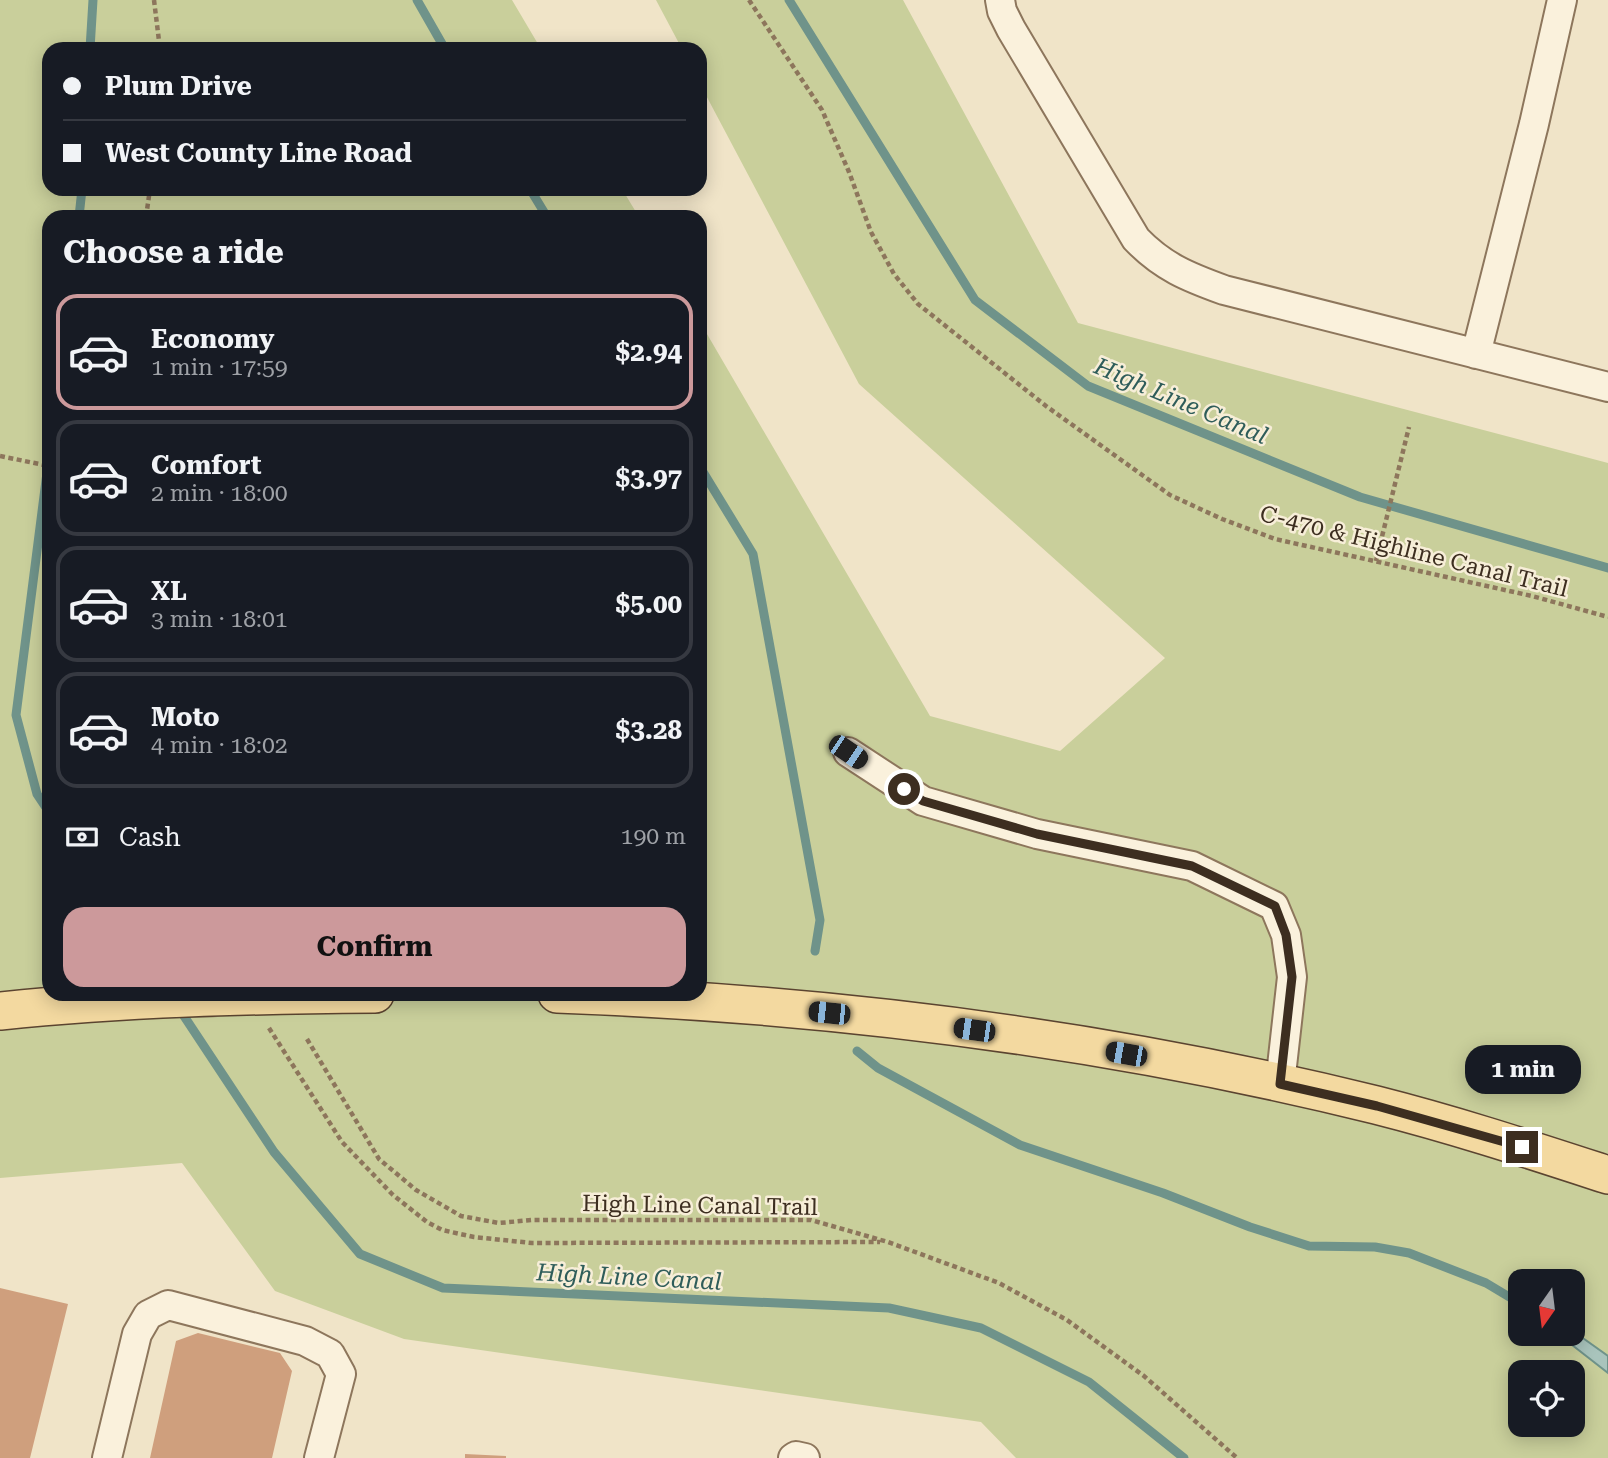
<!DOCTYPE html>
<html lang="en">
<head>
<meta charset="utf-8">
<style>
  :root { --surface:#171b24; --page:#20242c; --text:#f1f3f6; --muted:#9ea1a6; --line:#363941; --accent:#cc999b }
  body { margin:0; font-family:"Roboto Serif",serif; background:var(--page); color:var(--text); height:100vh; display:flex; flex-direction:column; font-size:26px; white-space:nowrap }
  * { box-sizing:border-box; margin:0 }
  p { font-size:23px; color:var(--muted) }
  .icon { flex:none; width:38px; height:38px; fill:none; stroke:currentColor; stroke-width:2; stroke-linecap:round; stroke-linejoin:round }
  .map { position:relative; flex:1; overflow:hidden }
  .panel { position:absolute; left:42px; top:210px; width:665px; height:791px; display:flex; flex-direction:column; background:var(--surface); border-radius:21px; box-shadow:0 4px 18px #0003 }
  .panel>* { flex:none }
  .hud { position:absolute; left:42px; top:42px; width:665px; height:154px; border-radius:21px; box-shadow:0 4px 18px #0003; display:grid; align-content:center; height:154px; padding:0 21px; background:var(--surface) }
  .needle { width:46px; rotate:194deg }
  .tools { position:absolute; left:1508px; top:1269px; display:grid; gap:14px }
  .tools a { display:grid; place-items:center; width:77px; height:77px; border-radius:14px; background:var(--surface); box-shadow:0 4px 18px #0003; font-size:35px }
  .end { position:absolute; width:32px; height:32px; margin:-16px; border:9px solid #3d2e20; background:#fff; box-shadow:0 0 0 4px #fff }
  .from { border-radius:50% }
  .bubble { position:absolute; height:49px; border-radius:21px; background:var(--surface); box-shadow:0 4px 18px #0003; font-size:23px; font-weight:700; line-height:49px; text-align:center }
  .car { position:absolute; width:21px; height:42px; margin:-21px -10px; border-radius:9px; box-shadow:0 0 5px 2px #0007; background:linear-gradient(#222 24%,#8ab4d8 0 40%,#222 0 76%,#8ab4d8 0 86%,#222 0) }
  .hud b { display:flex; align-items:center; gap:24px; height:66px; font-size:26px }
  .hud b+b { border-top:2px solid var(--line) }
  .hud i { width:18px; height:18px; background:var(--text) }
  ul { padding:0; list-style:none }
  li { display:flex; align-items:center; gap:21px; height:116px; margin:0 14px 10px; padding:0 7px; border:4px solid var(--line); border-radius:21px }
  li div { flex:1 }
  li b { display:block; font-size:26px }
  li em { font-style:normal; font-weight:700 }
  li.current { border-color:var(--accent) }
  li>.icon { width:63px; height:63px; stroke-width:1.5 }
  h2 { padding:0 21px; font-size:32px; line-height:84px }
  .pay { display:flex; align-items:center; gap:18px; height:77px; padding:0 21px; font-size:26px }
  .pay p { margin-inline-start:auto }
  .button { display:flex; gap:14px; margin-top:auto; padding:14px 21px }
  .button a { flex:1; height:80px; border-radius:21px; background:var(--accent); color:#111; font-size:28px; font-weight:700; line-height:80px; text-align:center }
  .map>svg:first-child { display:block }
  .green { fill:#c9cf9b; fill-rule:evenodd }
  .water { fill:#a9c4bc; stroke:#6f938a; stroke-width:2 }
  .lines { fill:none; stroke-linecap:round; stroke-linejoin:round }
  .stream { stroke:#6f938a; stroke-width:9 }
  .building { fill:#cf9f7d }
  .minor-casing { stroke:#8d765c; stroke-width:32 }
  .major-casing { stroke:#5b4430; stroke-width:40 }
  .path { stroke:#8d765c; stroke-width:4.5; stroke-dasharray:5 3.5; stroke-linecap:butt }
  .minor { stroke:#faf1dc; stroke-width:28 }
  .major { stroke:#f3d9a0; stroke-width:37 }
  .route { stroke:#3d2e20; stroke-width:9 }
  .labels { text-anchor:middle; stroke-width:5; stroke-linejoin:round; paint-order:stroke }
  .street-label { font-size:23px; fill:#3d2e20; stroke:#f7eed8 }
  .water-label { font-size:24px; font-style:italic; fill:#2f5d5a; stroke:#f7eed8 }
</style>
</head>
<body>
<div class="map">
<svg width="1608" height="1458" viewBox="0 0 1608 1458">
  <rect width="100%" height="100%" fill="#f0e4c8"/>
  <path class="green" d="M0 0H512L541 49H49V189H622L639 217H49V994H700V322L930 716 1060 751 1165 658 859 384 700 84V49H682L656 0H903L1078 323 1608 463V1356L1573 1331V1281H1521V1334H1558L1608 1373V1458H1016L981 1422 404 1339 275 1291 182 1163 0 1178ZM1521 1372H1573V1424H1521Z"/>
  <path class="water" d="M1573 1331 1608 1356V1373L1558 1334H1573Z"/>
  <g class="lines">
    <path class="stream" d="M417 0 445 49
      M789 0 975 300 1088 386 1360 497 1608 568
      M90 49 93 0
      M530 189 547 217
      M79 217 82 189
      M49 457 16 715 37 794 49 812
      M700 467 753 554 820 920 815 951
      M178 1007 274 1152 360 1254 443 1288 889 1308 981 1328 1089 1382 1184 1458
      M857 1051 878 1068 1020 1145 1163 1193 1250 1227 1309 1246 1375 1247 1409 1253 1486 1283 1521 1304"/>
  </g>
  <path class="building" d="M0 1288 68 1304 30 1458H0Z
    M198 1333 280 1353 292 1371 272 1458H150L176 1341Z
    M465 1454 506 1456V1458H465Z"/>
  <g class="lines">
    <g class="minor-casing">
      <path id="minor" d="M1000 0 1002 11 1011 29 1136 239C1163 267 1188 277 1224 290L1608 387
        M1476 354 1534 124 1562 0
        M848 752 923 801 1037 834 1192 866 1274 906 1286 935 1292 977 1280 1084
        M107 1458 137 1334 148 1315 168 1305 305 1341 330 1354 341 1374 319 1458
        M793 1458 796 1456 805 1458"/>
    </g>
    <g class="major-casing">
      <path id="major" d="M557 994C832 1004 1109 1039 1376 1105 1455 1125 1531 1150 1608 1175
        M0 1011C125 998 249 995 375 994"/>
    </g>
    <path class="path" d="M154 0 160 49
      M749 0 822 110 849 172 871 232 894 274 918 304 1046 406 1170 495 1222 519 1275 539 1532 596 1608 617
      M146 217 150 189
      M0 456 49 466
      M1376 561 1409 427
      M269 1028 342 1142 393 1195 427 1222 442 1230 474 1237 532 1243 880 1242
      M307 1039 379 1159 416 1190 461 1216 499 1223 532 1220H811L888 1242 999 1283 1067 1320 1144 1376 1237 1458"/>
    <use href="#minor" class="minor"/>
    <use href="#major" class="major"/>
  </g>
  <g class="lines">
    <path class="route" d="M904 789 923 801 1037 834 1192 866 1275 906 1286 935 1292 977 1280 1084 1377 1106 1522 1147"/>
  </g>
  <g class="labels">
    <g class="street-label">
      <text transform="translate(1414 551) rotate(14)" y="8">C-470 &amp; Highline Canal Trail</text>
      <text transform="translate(700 1205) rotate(1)" y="8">High Line Canal Trail</text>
    </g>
    <g class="water-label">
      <text transform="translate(1181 401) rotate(23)" y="8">High Line Canal</text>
      <text transform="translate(629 1277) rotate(3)" y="8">High Line Canal</text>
    </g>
  </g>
</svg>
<div class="tools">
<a><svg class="needle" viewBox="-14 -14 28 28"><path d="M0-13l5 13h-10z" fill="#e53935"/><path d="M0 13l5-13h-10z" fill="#9ea1a6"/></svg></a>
<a><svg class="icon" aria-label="locate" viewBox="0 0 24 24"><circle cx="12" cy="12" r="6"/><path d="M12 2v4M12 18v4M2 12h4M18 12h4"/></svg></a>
</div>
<i class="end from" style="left:904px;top:789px"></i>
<i class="end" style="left:1522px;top:1147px"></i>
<div class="bubble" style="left:1465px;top:1045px;width:116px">1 min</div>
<i class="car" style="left:848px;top:752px;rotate:124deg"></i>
<i class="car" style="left:829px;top:1013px;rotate:276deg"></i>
<i class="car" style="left:974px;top:1030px;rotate:278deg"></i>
<i class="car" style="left:1126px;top:1054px;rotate:280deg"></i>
<div class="hud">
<b><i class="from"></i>Plum Drive</b>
<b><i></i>West County Line Road</b>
</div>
<section class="panel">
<h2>Choose a ride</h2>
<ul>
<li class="current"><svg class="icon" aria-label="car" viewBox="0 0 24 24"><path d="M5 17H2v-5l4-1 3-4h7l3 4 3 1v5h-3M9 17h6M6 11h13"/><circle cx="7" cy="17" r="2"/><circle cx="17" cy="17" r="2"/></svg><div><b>Economy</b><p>1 min · 17:59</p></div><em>$2.94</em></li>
<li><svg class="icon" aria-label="car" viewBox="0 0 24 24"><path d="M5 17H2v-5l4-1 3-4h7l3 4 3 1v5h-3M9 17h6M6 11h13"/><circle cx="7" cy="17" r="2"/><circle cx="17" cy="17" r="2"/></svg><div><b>Comfort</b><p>2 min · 18:00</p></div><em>$3.97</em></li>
<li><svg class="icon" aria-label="car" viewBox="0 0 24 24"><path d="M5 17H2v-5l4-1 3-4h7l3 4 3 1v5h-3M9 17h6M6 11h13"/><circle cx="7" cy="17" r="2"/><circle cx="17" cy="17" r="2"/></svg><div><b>XL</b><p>3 min · 18:01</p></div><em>$5.00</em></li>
<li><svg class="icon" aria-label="car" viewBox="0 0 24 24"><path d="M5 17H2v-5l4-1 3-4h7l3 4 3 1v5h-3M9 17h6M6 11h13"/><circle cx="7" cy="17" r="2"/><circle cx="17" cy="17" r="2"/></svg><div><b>Moto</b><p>4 min · 18:02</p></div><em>$3.28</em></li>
</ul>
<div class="pay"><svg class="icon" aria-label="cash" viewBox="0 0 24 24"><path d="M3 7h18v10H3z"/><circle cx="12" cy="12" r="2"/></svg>Cash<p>190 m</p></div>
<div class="button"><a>Confirm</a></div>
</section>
</div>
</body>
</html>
